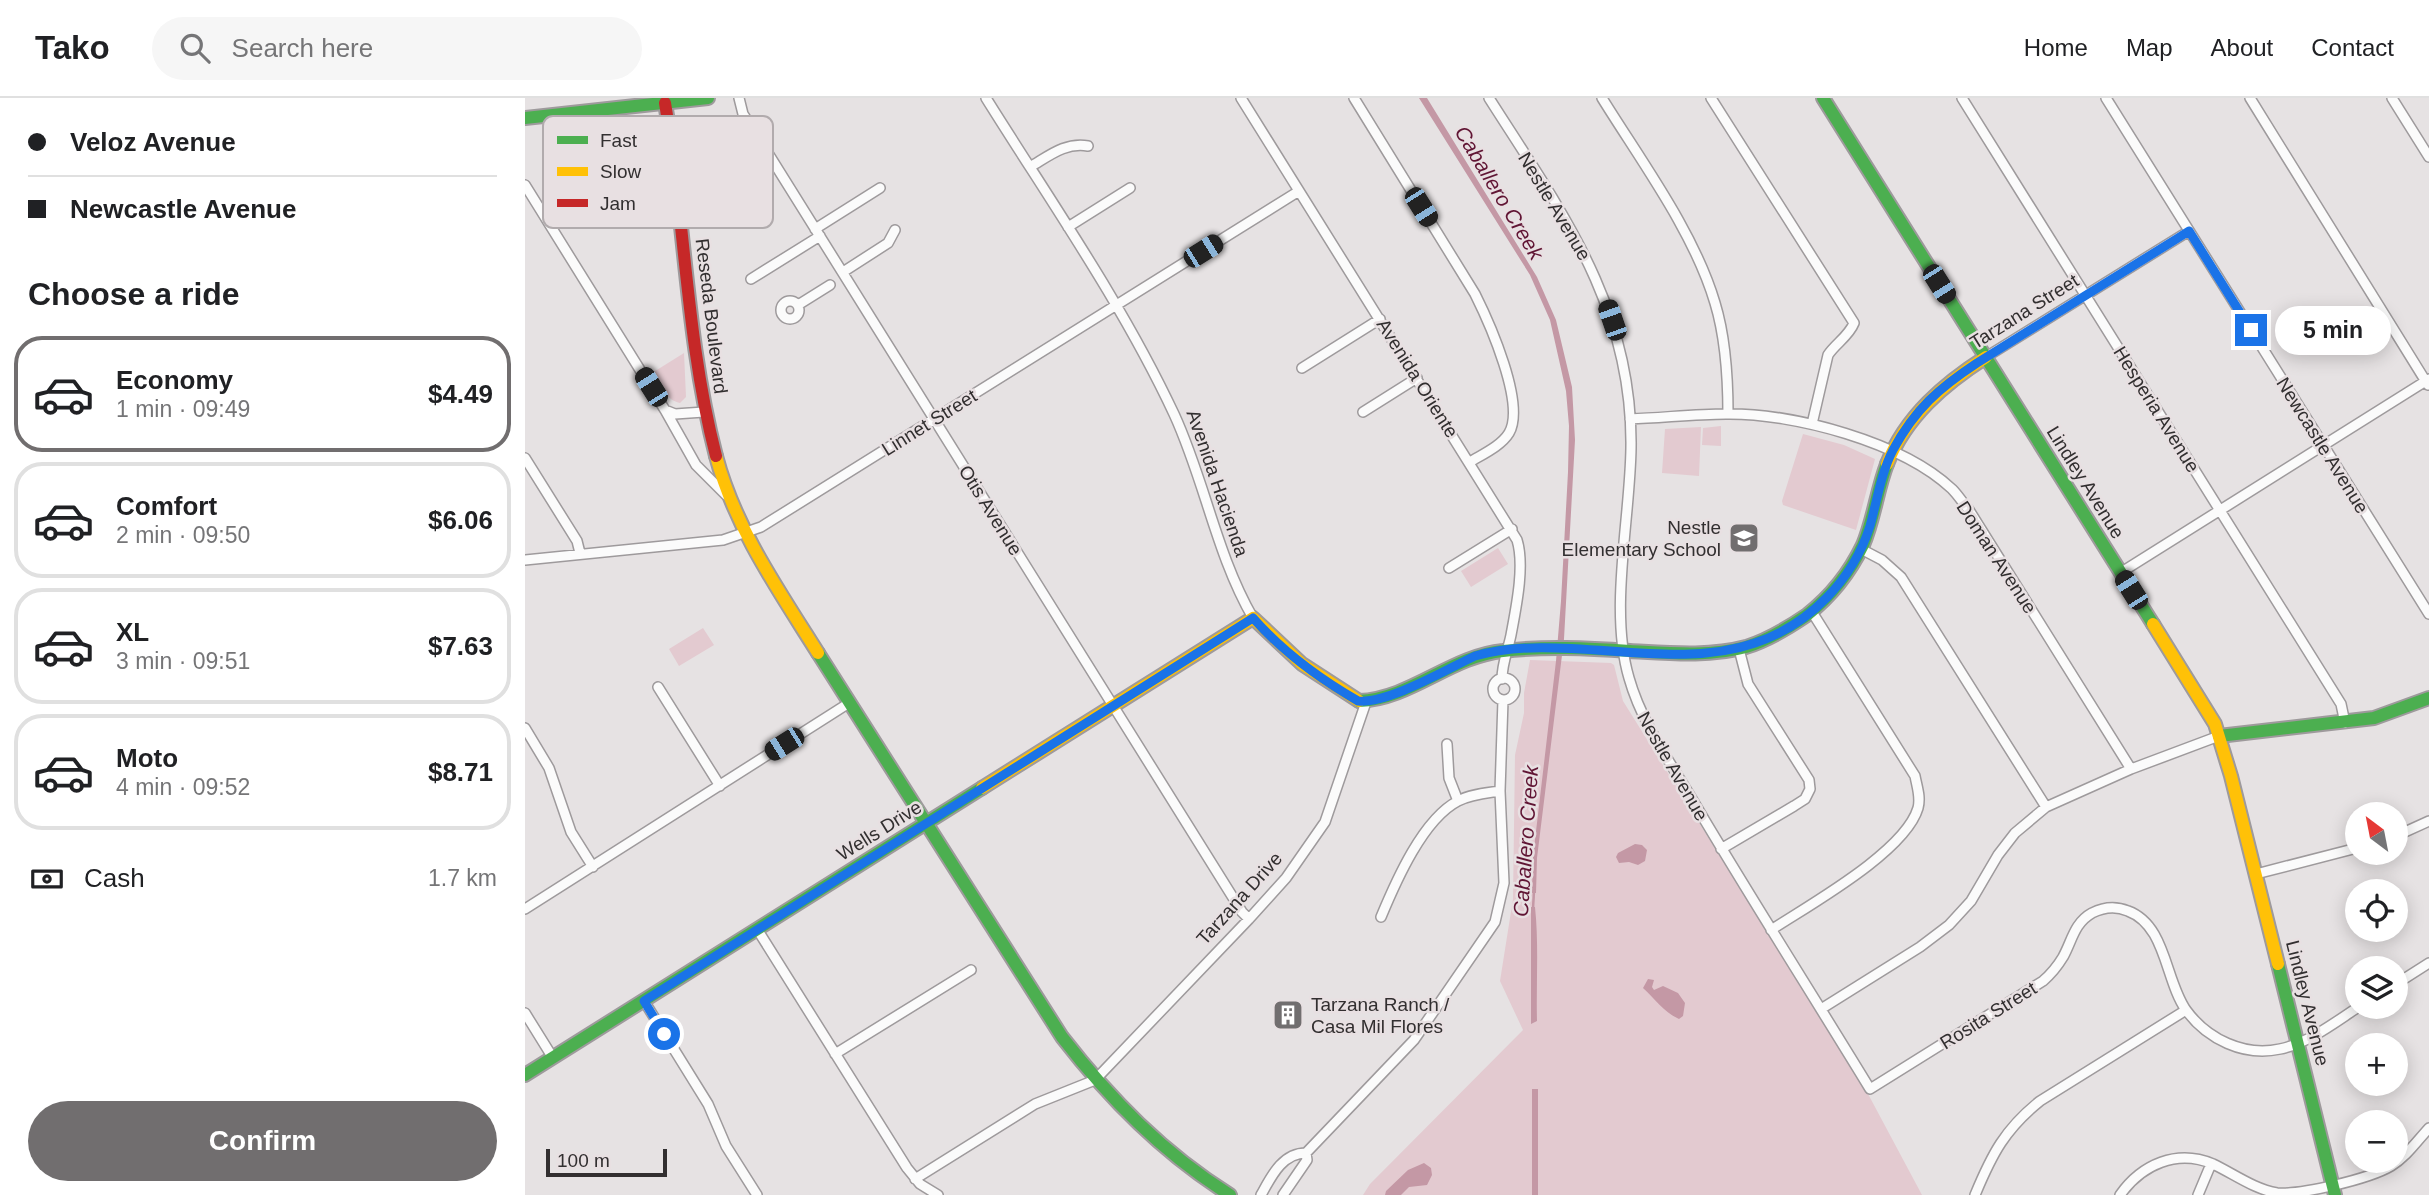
<!DOCTYPE html>
<html lang="en">
<head>
<meta charset="utf-8">
<style>
  :root { --surface:#fff; --page:#f6f6f6; --text:#202124; --muted:#757577; --line:#e0e0e0; --accent:#716e6f }
  body { margin:0; font-family:Arial,sans-serif; background:var(--page); color:var(--text); height:100vh; display:flex; flex-direction:column; font-size:26px; white-space:nowrap }
  * { box-sizing:border-box; margin:0 }
  p { font-size:23px; color:var(--muted) }
  .icon { flex:none; width:38px; height:38px; fill:none; stroke:currentColor; stroke-width:2; stroke-linecap:round; stroke-linejoin:round }
  .map { position:relative; flex:1; overflow:hidden }
  .panel { display:flex; flex-direction:column; background:var(--surface); width:525px }
  .panel>* { flex:none }
  .hud { display:grid; align-content:center; height:154px; padding:0 28px; background:var(--surface) }
  .needle { width:46px; rotate:328deg }
  .controls { position:absolute; left:1820px; top:704px; display:grid; gap:14px }
  .controls a { display:grid; place-items:center; width:63px; height:63px; border-radius:50%; background:var(--surface); box-shadow:0 4px 18px #0003; font-size:35px }
  .scale { position:absolute; left:21px; bottom:18px; width:121px; box-sizing:border-box; padding-left:7px; border:4px solid #322f30; border-top:0; font-size:19px; line-height:24px; white-space:nowrap; color:#322f30; -webkit-text-stroke:5px #e8e0e2; paint-order:stroke }
  .end { position:absolute; width:32px; height:32px; margin:-16px; border:9px solid #1a73e8; background:#fff; box-shadow:0 0 0 4px #fff }
  .from { border-radius:50% }
  .bubble { position:absolute; height:49px; border-radius:24px; background:var(--surface); box-shadow:0 4px 18px #0003; font-size:23px; font-weight:700; line-height:49px; text-align:center }
  .car { position:absolute; width:21px; height:42px; margin:-21px -10px; border-radius:9px; box-shadow:0 0 5px 2px #0007; background:linear-gradient(#222 24%,#8ab4d8 0 40%,#222 0 76%,#8ab4d8 0 86%,#222 0) }
  .hud b { display:flex; align-items:center; gap:24px; height:66px; font-size:26px }
  .hud b+b { border-top:2px solid var(--line) }
  .hud i { width:18px; height:18px; background:var(--text) }
  ul { padding:0; list-style:none }
  li { display:flex; align-items:center; gap:21px; height:116px; margin:0 14px 10px; padding:0 14px; border:4px solid var(--line); border-radius:28px }
  li div { flex:1 }
  li b { display:block; font-size:26px }
  li em { font-style:normal; font-weight:700 }
  li.active { border-color:var(--accent) }
  li>.icon { width:63px; height:63px; stroke-width:1.5 }
  h2 { padding:0 28px; font-size:32px; line-height:84px }
  .pay { display:flex; align-items:center; gap:18px; height:77px; padding:0 28px; font-size:26px }
  .pay p { margin-inline-start:auto }
  .action { display:flex; gap:14px; margin-top:auto; padding:14px 28px }
  .action a { flex:1; height:80px; border-radius:42px; background:var(--accent); color:#fff; font-size:28px; font-weight:700; line-height:80px; text-align:center }
  header { display:flex; align-items:center; gap:42px; box-sizing:border-box; height:98px; padding:0 35px; background:var(--surface); border-bottom:2px solid var(--line) }
  header strong { font-size:33px }
  nav { display:flex; gap:38px; margin-inline-start:auto; font-size:24px }
  .search { width:490px; height:63px; background:var(--page); display:flex; align-items:center; gap:18px; box-sizing:border-box; padding:0 24px; border-radius:38px; color:var(--muted); font-size:26px }
  main { display:flex; flex:1; min-height:0 }
  .map>svg:first-child { display:block }
  .green { fill:#e3cad0 }
  .water { fill:#c498a5 }
  .lines { fill:none; stroke-linecap:round; stroke-linejoin:round }
  .stream { stroke:#c498a5; stroke-width:2.5 }
  .street-casing { stroke:#9e9a9c; stroke-width:12 }
  .fast-casing { stroke:#9e9a9c; stroke-width:16 }
  .slow-casing { stroke:#9e9a9c; stroke-width:16 }
  .jam-casing { stroke:#9e9a9c; stroke-width:16 }
  .street { stroke:#fbfbfb; stroke-width:9 }
  .fast { stroke:#4caf50; stroke-width:12 }
  .slow { stroke:#ffc107; stroke-width:12 }
  .jam { stroke:#c62828; stroke-width:12 }
  .route { stroke:#1a73e8; stroke-width:9 }
  .labels { text-anchor:middle; stroke-width:5; stroke-linejoin:round; paint-order:stroke }
  .street-label { font-size:19px; fill:#322f30; stroke:#e8e0e2 }
  .poi-label { font-size:19px; fill:#322f30; stroke:#e8e0e2; text-anchor:end }
  .water-label { font-size:21px; font-style:italic; fill:#601534; stroke:#e8e0e2 }
  .key { fill:#e8e0e2; stroke:#b1abad; stroke-width:2 }
  .key-label { font-size:19px; fill:#322f30 }
</style>
</head>
<body>
<header>
<strong>Tako</strong>
<div class="search"><svg class="icon" aria-label="search" viewBox="0 0 24 24"><circle cx="10" cy="10" r="6"/><path d="M15 15l6 6"/></svg>Search here</div>
<nav><a>Home</a><a>Map</a><a>About</a><a>Contact</a></nav>
</header>
<main>
<section class="panel">
<div class="hud">
<b><i class="from"></i>Veloz Avenue</b>
<b><i></i>Newcastle Avenue</b>
</div>
<h2>Choose a ride</h2>
<ul>
<li class="active"><svg class="icon" aria-label="car" viewBox="0 0 24 24"><path d="M5 17H2v-5l4-1 3-4h7l3 4 3 1v5h-3M9 17h6M6 11h13"/><circle cx="7" cy="17" r="2"/><circle cx="17" cy="17" r="2"/></svg><div><b>Economy</b><p>1 min · 09:49</p></div><em>$4.49</em></li>
<li><svg class="icon" aria-label="car" viewBox="0 0 24 24"><path d="M5 17H2v-5l4-1 3-4h7l3 4 3 1v5h-3M9 17h6M6 11h13"/><circle cx="7" cy="17" r="2"/><circle cx="17" cy="17" r="2"/></svg><div><b>Comfort</b><p>2 min · 09:50</p></div><em>$6.06</em></li>
<li><svg class="icon" aria-label="car" viewBox="0 0 24 24"><path d="M5 17H2v-5l4-1 3-4h7l3 4 3 1v5h-3M9 17h6M6 11h13"/><circle cx="7" cy="17" r="2"/><circle cx="17" cy="17" r="2"/></svg><div><b>XL</b><p>3 min · 09:51</p></div><em>$7.63</em></li>
<li><svg class="icon" aria-label="car" viewBox="0 0 24 24"><path d="M5 17H2v-5l4-1 3-4h7l3 4 3 1v5h-3M9 17h6M6 11h13"/><circle cx="7" cy="17" r="2"/><circle cx="17" cy="17" r="2"/></svg><div><b>Moto</b><p>4 min · 09:52</p></div><em>$8.71</em></li>
</ul>
<div class="pay"><svg class="icon" aria-label="cash" viewBox="0 0 24 24"><path d="M3 7h18v10H3z"/><circle cx="12" cy="12" r="2"/></svg>Cash<p>1.7 km</p></div>
<div class="action"><a>Confirm</a></div>
</section>
<div class="map">
<svg width="1904" height="1097" viewBox="0 0 1904 1097">
  <rect width="100%" height="100%" fill="#e6e2e3"/>
  <path class="green" d="M159 255 161 299 155 305C141 302 134 287 127 275Z
    M1196 328V348L1177 347 1178 330Z
    M1176 329 1174 378 1137 375 1140 331Z
    M1278 336 1319 347 1350 361 1331 432 1258 407 1257 403Z
    M973 450 983 466 946 489 936 473Z
    M178 530 189 547 154 568 144 551Z
    M1005 562 1086 565 1089 567 1098 603 1342 994 1397 1097H838L845 1086 998 932 975 883 988 801 990 657 999 615V595Z"/>
  <path class="water" d="M894 0H902L1012 179 1031 222 1047 289 1050 342 1039 541 1012 760 1011 795H1007L1008 759 1031 563 1036 503 1043 374 1044 328 1041 293 1025 222 1005 177Z
    M1110 746 1117 747 1122 752 1120 763 1113 767 1104 764 1094 765 1091 759 1093 755Z
    M1006 809H1010C1014 847 1011 886 1012 923L1006 926Z
    M1123 881 1129 882 1127 889 1129 892 1138 888 1153 895 1160 905 1158 918 1154 921C1139 914 1131 902 1118 890Z
    M1007 991H1013V1097H1007Z
    M899 1065 906 1070 907 1077 902 1087 884 1089 876 1097H860L861 1093 883 1072Z"/>
  <g class="lines">
    <path class="stream" d="M1008 811 1009 793"/>
    <g class="street-casing">
      <path id="street" d="M214 0 218 16 241 52 717 814 724 821
        M461 0C526 104 597 205 649 316 680 383 691 456 728 520
        M716 0 992 442C1000 468 991 510 986 537 983 552 977 565 977 581
        M829 0 950 196C964 224 1001 306 984 335 976 348 958 356 945 364
        M964 0C1036 113 1108 209 1106 350 1105 422 1084 512 1104 580 1117 626 1146 665 1170 706 1227 802 1287 896 1345 991L1518 883C1526 876 1532 869 1538 859 1547 843 1549 825 1567 815 1579 809 1591 808 1603 813 1641 827 1640 882 1661 912 1682 941 1719 959 1755 951 1784 945 1810 924 1835 908
        M1077 0C1116 63 1169 134 1190 205 1201 241 1203 279 1203 316
        M1186 0 1329 225C1324 238 1310 246 1303 257L1287 326
        M1437 0 1816 606 1820 625
        M1581 0 1904 516
        M1725 0 1903 287
        M1867 0 1904 59
        M505 69C524 58 540 44 563 48
        M0 87 140 312 171 367 201 397
        M543 129 605 90
        M290 131 355 90
        M318 174 363 145 370 132
        M226 181 295 138
        M256 212a9 9 0 1 1 18 0a9 9 0 1 1-18 0Z
        M273 207 305 187
        M1461 259 1664 133
        M777 270 855 221
        M140 312 150 316 179 314
        M838 314 892 280
        M1105 321C1137 320 1169 316 1201 316 1269 315 1377 344 1427 391 1433 397 1438 405 1444 412L1606 671
        M0 360 52 443 55 455
        M1336 451 1357 462 1376 479 1521 709
        M0 462 198 442 236 429 774 93
        M924 470 987 431
        M1595 475 1904 281
        M968 591a11 11 0 1 1 22 0a11 11 0 1 1-22 0Z
        M133 589 195 688
        M0 630 24 670 46 734 68 769
        M922 646 924 680 933 703
        M1871 738 1904 723
        M1196 751 1269 708 1280 701 1285 691 1284 682 1223 586 1214 551
        M1731 776 1832 750
        M0 811 324 605
        M856 819C871 783 898 721 933 703 946 696 962 695 975 693
        M232 831 382 1070 395 1086 413 1097
        M1246 832C1284 807 1380 754 1393 710 1396 699 1392 689 1390 678L1287 514
        M1871 886 1904 865
        M119 903 183 1006 201 1048 232 1097
        M1296 911 1395 849 1424 827 1446 803 1473 757 1490 735 1521 709 1606 671 1694 638
        M0 915 28 960
        M310 956 446 872
        M390 1081 510 1006 570 982 724 821 761 780 800 724 841 604
        M736 1097C746 1079 757 1055 781 1055L889 942 970 824 979 785 975 693 978 602
        M758 1097 782 1062 781 1055
        M1450 1097C1467 1056 1480 1031 1515 1003L1661 912
        M1595 1097C1617 1066 1652 1051 1688 1066 1709 1076 1729 1091 1752 1095 1776 1097 1844 1081 1866 1068 1881 1059 1892 1043 1904 1030
        M1673 1097 1686 1066"/>
    </g>
    <g class="fast-casing">
      <path id="fast" d="M1298 0 1628 526
        M0 20 183 0
        M293 555 537 939C585 1001 638 1055 705 1097
        M834 603C886 601 926 558 978 553 1020 548 1062 550 1105 553 1143 555 1184 559 1221 549 1243 542 1263 530 1282 517 1305 499 1325 474 1338 447 1349 421 1352 392 1362 366
        M1694 638 1849 620 1904 600
        M1753 866 1810 1097
        M0 977 457 690"/>
    </g>
    <g class="slow-casing">
      <path id="slow" d="M191 358C210 430 254 493 293 555
        M1362 366C1381 318 1419 286 1461 259
        M1628 526 1690 626 1706 678 1753 866
        M457 690 728 520 777 566 834 603"/>
    </g>
    <g class="jam-casing">
      <path id="jam" d="M140 5C160 123 161 242 191 358"/>
    </g>
    <use href="#street" class="street"/>
    <use href="#fast" class="fast"/>
    <use href="#slow" class="slow"/>
    <use href="#jam" class="jam"/>
  </g>
  <g class="lines">
    <path class="route" d="M139 936 119 903 728 520C758 554 793 580 833 603 863 606 922 571 950 558 1038 533 1143 575 1230 545 1284 527 1328 482 1345 428 1352 403 1356 375 1368 352 1390 311 1414 290 1452 265L1653 140 1664 133 1726 232"/>
  </g>
  <defs>
    <g id="school-square" transform="scale(1.575)"><rect x="-9" y="-9" width="18" height="18" rx="4" fill="#716e6f" stroke="#e8e0e2"/><path d="M0-5L7-2L0 1L-7-2ZM-4 1L0 2.5L4 1V4Q0 6-4 4Z" fill="#fff"/></g>
    <g id="building-square" transform="scale(1.575)"><rect x="-9" y="-9" width="18" height="18" rx="4" fill="#716e6f" stroke="#e8e0e2"/><path d="M-4-6H4V6H1V3H-1V6H-4ZM-2.5-4.3h1.7v1.8h-1.7ZM.8-4.3h1.7v1.8H.8ZM-2.5-1h1.7V.8h-1.7ZM.8-1h1.7V.8H.8Z" fill="#fff"/></g>
  </defs>
  <g fill-rule="evenodd">
    <use href="#school-square" x="1219" y="440"/>
    <use href="#building-square" x="763" y="917"/>
  </g>
  <g class="labels">
    <g class="street-label">
      <text transform="translate(1030 108) rotate(59)" y="7">Nestle Avenue</text>
      <text transform="translate(1499 213) rotate(-32)" y="7">Tarzana Street</text>
      <text transform="translate(187 218) rotate(83)" y="7">Reseda Boulevard</text>
      <text transform="translate(893 280) rotate(58)" y="7">Avenida Oriente</text>
      <text transform="translate(1632 311) rotate(58)" y="7">Hesperia Avenue</text>
      <text transform="translate(404 324) rotate(-32)" y="7">Linnet Street</text>
      <text transform="translate(1798 347) rotate(58)" y="7">Newcastle Avenue</text>
      <text transform="translate(1561 384) rotate(58)" y="7">Lindley Avenue</text>
      <text transform="translate(693 385) rotate(71)" y="7">Avenida Hacienda</text>
      <text transform="translate(466 412) rotate(58)" y="7">Otis Avenue</text>
      <text transform="translate(1472 459) rotate(57)" y="7">Doman Avenue</text>
      <text transform="translate(1148 668) rotate(60)" y="7">Nestle Avenue</text>
      <text transform="translate(354 732) rotate(-32)" y="7">Wells Drive</text>
      <text transform="translate(714 800) rotate(-48)" y="7">Tarzana Drive</text>
      <text transform="translate(1783 905) rotate(76)" y="7">Lindley Avenue</text>
      <text transform="translate(1463 917) rotate(-32)" y="7">Rosita Street</text>
    </g>
    <g class="poi-label">
      <text x="1196" y="436">Nestle<tspan x="1196" dy="22">Elementary School</tspan></text>
      <text x="786" y="913" text-anchor="start">Tarzana Ranch /<tspan x="786" dy="22">Casa Mil Flores</tspan></text>
    </g>
    <g class="water-label">
      <text transform="translate(974 95) rotate(59)" y="7">Caballero Creek</text>
      <text transform="translate(1001 743) rotate(-86)" y="7">Caballero Creek</text>
    </g>
  </g>
  <rect x="18" y="18" width="230" height="112" rx="10" class="key"/>
  <rect x="32" y="38" width="31" height="8" fill="#4caf50"/>
  <rect x="32" y="69" width="31" height="9" fill="#ffc107"/>
  <rect x="32" y="101" width="31" height="8" fill="#c62828"/>
  <g class="key-label">
    <text x="75" y="49">Fast</text>
    <text x="75" y="80">Slow</text>
    <text x="75" y="112">Jam</text>
  </g>
</svg>
<div class="controls">
<a><svg class="needle" viewBox="-14 -14 28 28"><path d="M0-13l5 13h-10z" fill="#e53935"/><path d="M0 13l5-13h-10z" fill="#757577"/></svg></a>
<a><svg class="icon" aria-label="locate" viewBox="0 0 24 24"><circle cx="12" cy="12" r="6"/><path d="M12 2v4M12 18v4M2 12h4M18 12h4"/></svg></a>
<a><svg class="icon" aria-label="layers" viewBox="0 0 24 24"><path d="M12 4l9 5-9 5-9-5zM3 14l9 5 9-5"/></svg></a>
<a>+</a>
<a>−</a>
</div>
<div class="scale">100 m</div>
<i class="end from" style="left:139px;top:936px"></i>
<i class="end" style="left:1726px;top:232px"></i>
<div class="bubble" style="left:1750px;top:208px;width:116px">5 min</div>
<i class="car" style="left:896px;top:109px;rotate:148deg"></i>
<i class="car" style="left:678px;top:153px;rotate:58deg"></i>
<i class="car" style="left:1414px;top:186px;rotate:148deg"></i>
<i class="car" style="left:1087px;top:222px;rotate:341deg"></i>
<i class="car" style="left:126px;top:289px;rotate:328deg"></i>
<i class="car" style="left:1606px;top:492px;rotate:328deg"></i>
<i class="car" style="left:259px;top:646px;rotate:238deg"></i>
</div>
</main>
</body>
</html>
